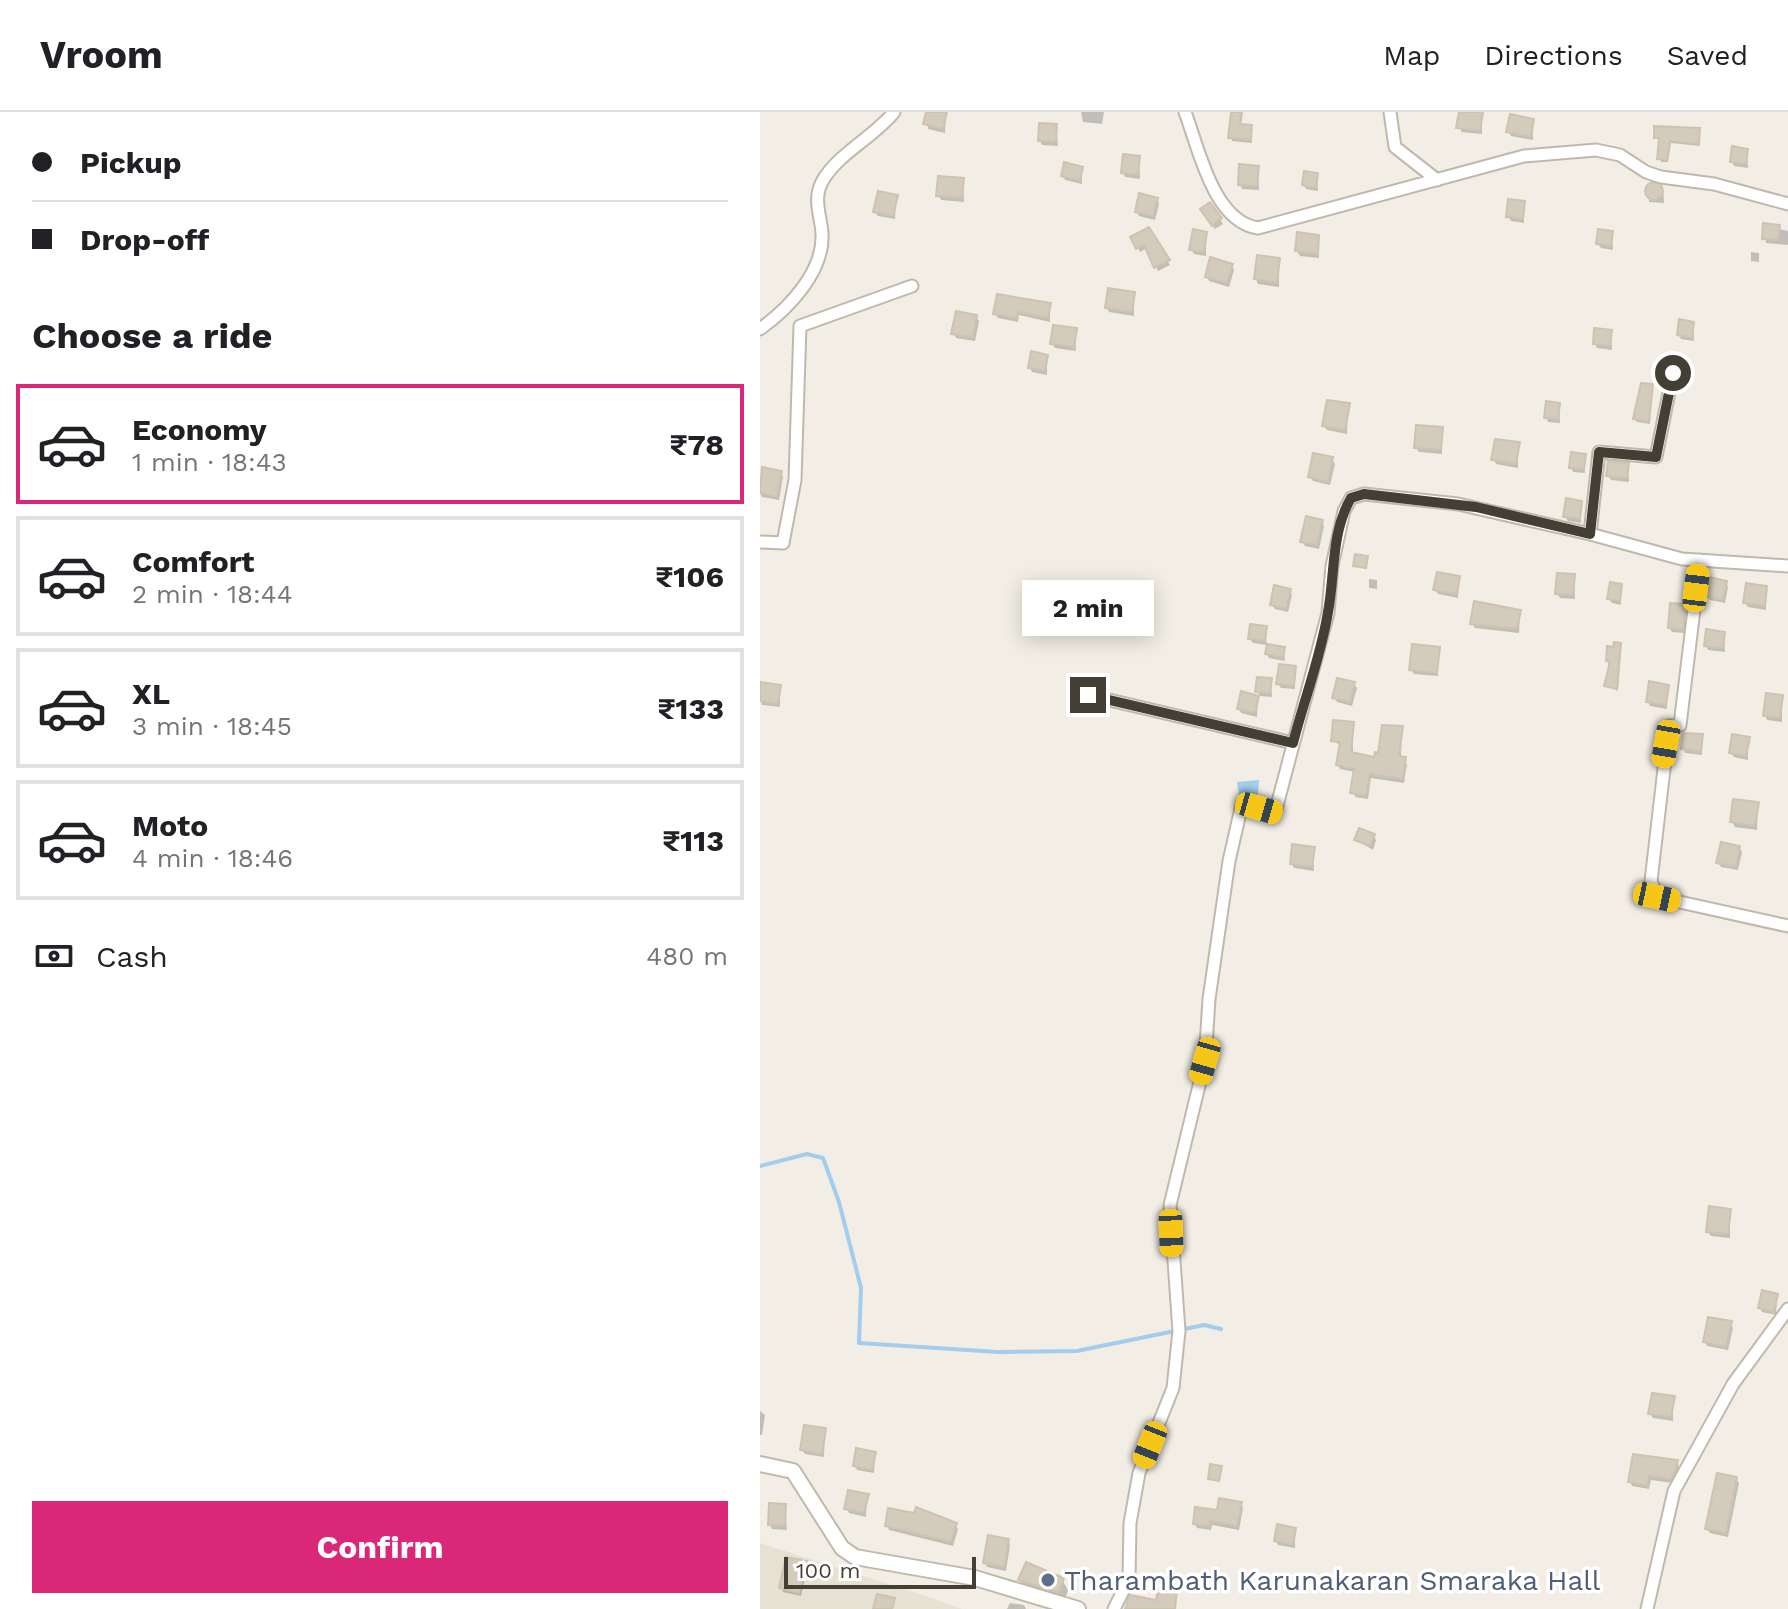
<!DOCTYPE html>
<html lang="en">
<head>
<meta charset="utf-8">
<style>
  :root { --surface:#fff; --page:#f2f2f2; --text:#202124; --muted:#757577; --line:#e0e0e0; --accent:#db2777 }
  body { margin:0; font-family:"Work Sans",sans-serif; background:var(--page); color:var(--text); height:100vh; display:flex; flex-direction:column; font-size:30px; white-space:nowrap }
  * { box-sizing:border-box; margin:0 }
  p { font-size:26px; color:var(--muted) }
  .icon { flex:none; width:44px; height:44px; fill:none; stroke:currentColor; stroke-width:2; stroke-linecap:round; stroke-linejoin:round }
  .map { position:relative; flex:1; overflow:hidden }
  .details { display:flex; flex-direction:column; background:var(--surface); width:760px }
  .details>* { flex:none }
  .top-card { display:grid; align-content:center; height:176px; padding:0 32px; background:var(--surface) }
  .scale { position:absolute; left:24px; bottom:20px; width:192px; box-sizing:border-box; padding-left:8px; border:4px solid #443f35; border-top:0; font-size:22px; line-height:28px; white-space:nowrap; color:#443f35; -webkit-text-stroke:6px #fff; paint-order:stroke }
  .end { position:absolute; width:36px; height:36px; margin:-18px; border:10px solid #443f35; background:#fff; box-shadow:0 0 0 4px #fff }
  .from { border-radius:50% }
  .bubble { position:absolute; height:56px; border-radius:0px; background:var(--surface); box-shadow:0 4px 20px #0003; font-size:26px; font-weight:700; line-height:56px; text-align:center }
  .car { position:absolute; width:24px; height:48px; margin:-24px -12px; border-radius:10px; box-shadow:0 0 6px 2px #0007; background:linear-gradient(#f5c518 24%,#345 0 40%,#f5c518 0 76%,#345 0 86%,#f5c518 0) }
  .top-card b { display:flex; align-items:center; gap:28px; height:76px; font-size:30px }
  .top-card b+b { border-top:2px solid var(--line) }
  .top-card i { width:20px; height:20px; background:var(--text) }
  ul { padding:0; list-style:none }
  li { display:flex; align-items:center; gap:24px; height:120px; margin:0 16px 12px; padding:0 16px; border:4px solid var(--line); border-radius:0px }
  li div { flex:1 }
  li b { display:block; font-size:30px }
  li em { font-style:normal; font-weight:700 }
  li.active { border-color:var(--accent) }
  li>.icon { width:72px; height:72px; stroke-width:1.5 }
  h2 { padding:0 32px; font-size:36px; line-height:96px }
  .pay { display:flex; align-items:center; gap:20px; height:88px; padding:0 32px; font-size:30px }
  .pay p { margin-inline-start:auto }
  .cta { display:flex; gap:16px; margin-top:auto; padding:16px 32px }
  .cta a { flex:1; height:92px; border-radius:0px; background:var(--accent); color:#fff; font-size:32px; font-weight:700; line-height:92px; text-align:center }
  header { display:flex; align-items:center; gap:48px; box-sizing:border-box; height:112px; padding:0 40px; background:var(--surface); border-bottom:2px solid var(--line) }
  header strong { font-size:38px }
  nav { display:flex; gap:44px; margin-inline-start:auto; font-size:28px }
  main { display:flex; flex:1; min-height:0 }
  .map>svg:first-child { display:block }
  .residential { fill:#e6e1d3 }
  .water { fill:#a3cced }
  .shadow { fill:#0003 }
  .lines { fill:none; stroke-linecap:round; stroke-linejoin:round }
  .stream { stroke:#a3cced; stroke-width:4 }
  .building { fill:#d3cbbb; stroke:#cec3ae; stroke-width:2 }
  .minor-casing { stroke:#c0b9ab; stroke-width:15 }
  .tertiary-casing { stroke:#c0b9ab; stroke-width:18 }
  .minor { stroke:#fff; stroke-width:11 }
  .tertiary { stroke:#fff; stroke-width:14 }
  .route { stroke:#443f35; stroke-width:10 }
  .service-dot { fill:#5c6f8a; stroke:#fff; stroke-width:3 }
  .labels { text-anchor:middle; stroke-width:7; stroke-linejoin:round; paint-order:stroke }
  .service-label { font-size:28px; fill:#4e5e75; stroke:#fff; text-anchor:start }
</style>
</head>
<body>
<header>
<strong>Vroom</strong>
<nav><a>Map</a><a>Directions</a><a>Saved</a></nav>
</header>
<main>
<section class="details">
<div class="top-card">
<b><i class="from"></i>Pickup</b>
<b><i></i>Drop-off</b>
</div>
<h2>Choose a ride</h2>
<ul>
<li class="active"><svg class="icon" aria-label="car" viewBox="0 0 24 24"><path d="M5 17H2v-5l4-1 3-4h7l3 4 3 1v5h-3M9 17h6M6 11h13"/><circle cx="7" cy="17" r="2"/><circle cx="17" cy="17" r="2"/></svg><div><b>Economy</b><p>1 min · 18:43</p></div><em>₹78</em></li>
<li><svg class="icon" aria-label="car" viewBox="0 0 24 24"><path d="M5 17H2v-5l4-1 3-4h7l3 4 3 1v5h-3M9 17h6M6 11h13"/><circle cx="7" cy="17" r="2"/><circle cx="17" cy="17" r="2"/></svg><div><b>Comfort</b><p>2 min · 18:44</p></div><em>₹106</em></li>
<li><svg class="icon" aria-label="car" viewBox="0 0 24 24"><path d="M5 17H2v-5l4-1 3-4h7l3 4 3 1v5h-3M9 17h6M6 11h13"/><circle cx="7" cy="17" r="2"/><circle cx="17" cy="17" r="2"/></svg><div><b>XL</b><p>3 min · 18:45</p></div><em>₹133</em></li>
<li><svg class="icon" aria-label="car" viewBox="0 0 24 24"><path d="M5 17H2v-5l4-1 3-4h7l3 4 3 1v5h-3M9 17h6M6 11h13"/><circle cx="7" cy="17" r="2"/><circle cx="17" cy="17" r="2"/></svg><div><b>Moto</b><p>4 min · 18:46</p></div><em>₹113</em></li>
</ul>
<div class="pay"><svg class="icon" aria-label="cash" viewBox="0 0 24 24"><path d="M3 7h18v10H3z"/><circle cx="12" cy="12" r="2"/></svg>Cash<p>480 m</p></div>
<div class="cta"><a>Confirm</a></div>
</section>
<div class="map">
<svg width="1028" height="1497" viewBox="0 0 1028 1497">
  <rect width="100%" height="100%" fill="#f2eee5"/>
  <path class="residential" d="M0 1431 163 1483 202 1497H0Z"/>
  <path class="water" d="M499 668 498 685 479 683 477 670Z"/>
  <path class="shadow" d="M168 0 186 2 185 21 168 17Z
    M321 0H344L342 12 323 10Z
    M471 0H483L481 14 491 15 492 31 472 29Z
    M701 0 722 2V22L701 20Z
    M773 9V28L751 24 749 20Z
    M296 14 298 34 282 33 280 29Z
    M939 18 940 34 911 31 908 50H901V28L896 25Z
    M987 39 988 56 974 54 972 49Z
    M379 46 380 67 365 65 363 60Z
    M322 56V72L305 68 303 64Z
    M498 56 499 78 482 77 480 72Z
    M557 63 558 79 546 77 544 73Z
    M203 68 204 90 181 88 179 83Z
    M888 73 903 76 904 91 889 90Z
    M136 84 135 107 118 104 115 100Z
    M397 88 399 92 395 108 379 104 377 99Z
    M764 91V111L751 109 748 104Z
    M445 102 460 107 463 112 455 117Z
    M1005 114 1028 119V133L1006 131Z
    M389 118 410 153 398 159 387 136 380 140 373 126Z
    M852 120 853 138 841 136 838 132Z
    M446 121V144L434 142 431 137Z
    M558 125 559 146 540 144 537 139Z
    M991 140 999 141V150L991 149Z
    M519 148V175L498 172 496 167Z
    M471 153 474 158 469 175 449 169 447 165Z
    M374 182V204L349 200 347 196Z
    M290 193V210L259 203 258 210 238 206 235 202Z
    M216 205 219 209 215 229 196 226 194 221Z
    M933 212 934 229 921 227 919 223Z
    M315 218 316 239 295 236 292 231Z
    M851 220 852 238 837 236 835 232Z
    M287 245V263L272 260 270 255Z
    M892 274 890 312 877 310 875 307Z
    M588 293 587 322 567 318 564 314Z
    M799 293 800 311 788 310 786 305Z
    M682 317V342L659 340 656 335Z
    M758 332V356L736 352 734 348Z
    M824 343 825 361 813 360 811 355Z
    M572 347 575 352 570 373 553 369 550 365Z
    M868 353 869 370 851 368 848 363Z
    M4 358 21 361 23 365 19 388 2 385 0 381Z
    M821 390V411L808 409 805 405Z
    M561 409 564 414 559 437 545 434 542 429Z
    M814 464 815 487 800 486 797 481Z
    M699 466 698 486 678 482 676 478Z
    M609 467 617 468V477L609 476Z
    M966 471 968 475 965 491 950 488 947 484Z
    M861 474V493L852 491 849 487Z
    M1006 476V498L988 495 985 491Z
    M529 478 532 483 528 500 515 497 512 493Z
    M925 494V521L912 520 910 516Z
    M760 500 759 521 715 516 712 511Z
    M505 516 507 533 493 531 490 527Z
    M964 522 965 540 948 538 946 533Z
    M860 533 861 536 858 579 847 574 849 536Z
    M524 537 525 549 509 546 507 542Z
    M678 537V564L654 562 651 557Z
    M535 556V577L521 576 518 571Z
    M511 568 512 585 500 584 497 579Z
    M594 572 597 576 592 594 577 590 574 585Z
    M907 574V597L890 594 888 589Z
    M20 575V595L2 593 0 582Z
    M498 585 497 605 481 601 479 597Z
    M1022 585V610L1007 608 1005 603Z
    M593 612V642L616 647 642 616 641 647 647 652 644 671 611 666 608 687 595 685V660L580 657 578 653 582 634 573 629Z
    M942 624V643L925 641 923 636Z
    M988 627V648L974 645 971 641Z
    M998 692 997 718 975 715 972 710Z
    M614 724 616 728 613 738 596 728Z
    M979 736 982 740 978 758 961 755 958 750Z
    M553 737 554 759 534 756 532 752Z
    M970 1098V1126L951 1124 948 1120Z
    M1017 1184 1016 1203 1002 1200 1000 1196Z
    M970 1211 973 1216 968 1238 947 1234 945 1229Z
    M913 1286V1309L893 1306 890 1301Z
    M0 1299 5 1303 2 1323H0Z
    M65 1318 64 1345 45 1342 42 1338Z
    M115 1342 114 1361 97 1358 95 1353Z
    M917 1350 919 1354 913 1371 891 1368 889 1377 872 1374 870 1369Z
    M976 1367 979 1371 968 1425 950 1421 947 1417Z
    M107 1384 106 1405 89 1401 87 1397Z
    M481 1392 483 1396 479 1418 452 1413 451 1418 437 1416 435 1412Z
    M25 1394 27 1418 12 1417 10 1413Z
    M127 1413H195L198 1417 193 1434 129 1418Z
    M535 1418V1436L518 1433 516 1429Z
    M248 1429 250 1433 246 1459 227 1455 225 1451Z
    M46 1451 48 1456 41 1484 23 1480 21 1475Z
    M260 1468H302L308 1478 304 1490 266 1478Z
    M250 1491 264 1493 266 1497H247Z"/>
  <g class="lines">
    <path class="stream" d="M0 1054 47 1042 63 1046 79 1090 101 1176 99 1231 238 1240 317 1239 444 1213 461 1217"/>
  </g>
  <path class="building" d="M166 0H187L183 17 163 12Z
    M471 0H481L480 12 492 13 491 28 468 26Z
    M699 0H723L720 19 696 16Z
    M750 2 774 7 771 25 746 20Z
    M279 11 297 12 296 30 278 29Z
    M894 14 940 16 939 32 910 29 907 48 897 47 899 26H894Z
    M972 34 988 37 986 52 970 50Z
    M363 42 380 44 378 63 361 61Z
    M304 50 323 55 320 69 301 64Z
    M479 52 499 54 497 74 478 73Z
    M544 59 558 61 556 76 542 73Z
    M178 64 204 66 202 86 176 84Z
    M885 79a9 9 0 1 1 18 0a9 9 0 1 1-18 0Z
    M118 79 138 83 133 104 113 100Z
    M379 81 398 86 393 104 375 100Z
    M748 87 765 89 763 107 746 105Z
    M450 90 462 106 452 114 440 97Z
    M1003 111 1020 113 1018 128 1002 127Z
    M389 115 410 148 394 156 384 133 376 137 370 125Z
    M433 117 447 120 444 140 429 138Z
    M838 117 853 119 851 134 836 132Z
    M537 120 559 123 558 142 535 139Z
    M497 143 520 146 517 171 494 167Z
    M450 145 473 152 467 171 445 165Z
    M348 176 375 180 372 200 345 196Z
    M237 182 291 191 288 206 258 200 256 206 233 202Z
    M196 199 217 203 213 226 191 222Z
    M919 207 934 210 932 226 917 223Z
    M293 213 317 216 314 235 290 232Z
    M834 216 852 218 850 234 833 232Z
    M271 239 288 243 285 259 268 256Z
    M881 271 893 272 889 310 873 307Z
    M567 288 590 291 585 318 562 314Z
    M786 289 800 291 798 307 784 306Z
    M656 313 683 315 681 338 654 336Z
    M735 327 760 330 756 352 731 348Z
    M811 340 826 342 824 357 809 356Z
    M553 341 573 345 568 370 548 365Z
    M848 349 869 351 867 366 846 364Z
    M2 355 22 359 17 385 0 381Z
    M806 386 822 389 820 407 803 405Z
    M546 404 563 408 557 433 540 430Z
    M595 442 608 444 606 456 593 454Z
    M677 460 700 464 697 482 673 478Z
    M797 461 815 462 813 483 795 482Z
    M949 465 967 469 963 488 945 484Z
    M850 470 862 472 860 489 847 487Z
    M986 471 1007 474 1005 494 983 491Z
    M514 473 531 477 526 497 510 493Z
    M714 489 761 498 757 517 710 512Z
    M910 491 926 492 923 518 908 516Z
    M490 512 507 514 505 529 488 527Z
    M946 517 965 520 963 536 944 534Z
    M854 530 861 531 857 577 844 574 850 550 846 549 847 534 853 535Z
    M507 532 525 535 523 546 505 542Z
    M652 532 680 535 677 561 649 558Z
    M519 552 536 554 534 574 516 572Z
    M497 565 512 566 510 581 495 580Z
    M577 566 595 570 590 590 572 586Z
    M889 569 909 573 906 593 886 590Z
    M0 570 21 573 18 592 0 589Z
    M481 579 499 584 495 601 477 597Z
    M1006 581 1023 583 1020 606 1003 604Z
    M573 608 594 610 591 640 614 645 615 640 618 641 622 613 643 614 639 644 646 645 643 667 610 662 606 684 590 681 594 657 576 653 580 630 571 629Z
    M923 621 943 622 941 640 921 637Z
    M972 622 990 625 986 644 969 641Z
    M973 687 999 690 995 714 970 710Z
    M599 716 615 722 610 734 594 728Z
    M961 730 980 734 976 755 956 751Z
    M532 732 555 735 552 755 530 752Z
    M949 1094 971 1097 968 1122 946 1120Z
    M1002 1178 1018 1182 1014 1200 998 1196Z
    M948 1205 972 1209 966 1235 943 1230Z
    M892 1281 915 1284 911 1305 888 1302Z
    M44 1313 66 1316 62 1342 40 1338Z
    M96 1336 116 1340 112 1358 93 1354Z
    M873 1342 918 1348 916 1357 911 1368 889 1364 888 1374 868 1370Z
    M450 1352 462 1354 459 1369 448 1367Z
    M957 1361 977 1365 966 1421 945 1417Z
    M88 1378 109 1382 104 1401 84 1397Z
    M459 1386 482 1390 477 1414 450 1409 449 1414 433 1412 435 1395 457 1398Z
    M9 1391 26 1392 25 1414 8 1413Z
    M156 1395 197 1411 191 1430 125 1414 128 1396 154 1401Z
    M517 1412 536 1416 533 1433 514 1429Z
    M228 1423 249 1427 244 1455 223 1451Z
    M26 1445 47 1449 39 1481 19 1476Z
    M266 1450 304 1466 299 1481 258 1468Z
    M398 1476 417 1478 415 1497H365L370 1483 396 1488Z
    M117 1482 135 1486 132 1497H113Z"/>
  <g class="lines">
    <g class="minor-casing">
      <path id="minor" d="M425 0C439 37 453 109 498 116L764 44 836 38 860 43 886 60 901 65 954 72 1028 92
        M630 0 635 35 677 68
        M0 217C28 197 64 160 62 122 61 103 52 87 63 68 79 41 114 25 134 0
        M913 261 896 345 839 340 830 422 922 447 1028 454
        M0 430 23 431 35 368 40 214 152 174
        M940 448 920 613 909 614 891 769 897 785 1028 814
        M328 583 533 631
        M354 1497 369 1467 370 1411 379 1361 413 1276 419 1219 410 1093 445 949 449 887 469 749 482 692 515 701 568 501 572 454 584 399 591 386 604 382 698 392 830 422
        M887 1497 914 1379 973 1272 1028 1197"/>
    </g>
    <g class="tertiary-casing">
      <path id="tertiary" d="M0 1352 33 1359 82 1436 95 1445 215 1466 318 1497"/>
    </g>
    <use href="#minor" class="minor"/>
    <use href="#tertiary" class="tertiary"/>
  </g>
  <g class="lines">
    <path class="route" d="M328 583 533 631C544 588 561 544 568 500 575 463 571 420 591 386L604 382 716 395 830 422 839 340 896 345 913 261"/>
  </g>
  <circle class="service-dot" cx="288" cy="1468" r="8"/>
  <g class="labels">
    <g class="service-label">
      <text x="304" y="1478">Tharambath Karunakaran Smaraka Hall</text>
    </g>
  </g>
</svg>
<div class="scale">100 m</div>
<i class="end from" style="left:913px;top:261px"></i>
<i class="end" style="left:328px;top:583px"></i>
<div class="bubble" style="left:262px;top:468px;width:132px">2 min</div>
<i class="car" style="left:936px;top:476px;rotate:7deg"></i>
<i class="car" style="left:906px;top:632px;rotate:190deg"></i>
<i class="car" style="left:499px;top:696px;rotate:106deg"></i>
<i class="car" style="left:897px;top:785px;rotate:102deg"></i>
<i class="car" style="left:445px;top:949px;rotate:196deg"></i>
<i class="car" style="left:411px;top:1121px;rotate:178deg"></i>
<i class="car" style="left:390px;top:1333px;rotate:202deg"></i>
</div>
</main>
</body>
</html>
